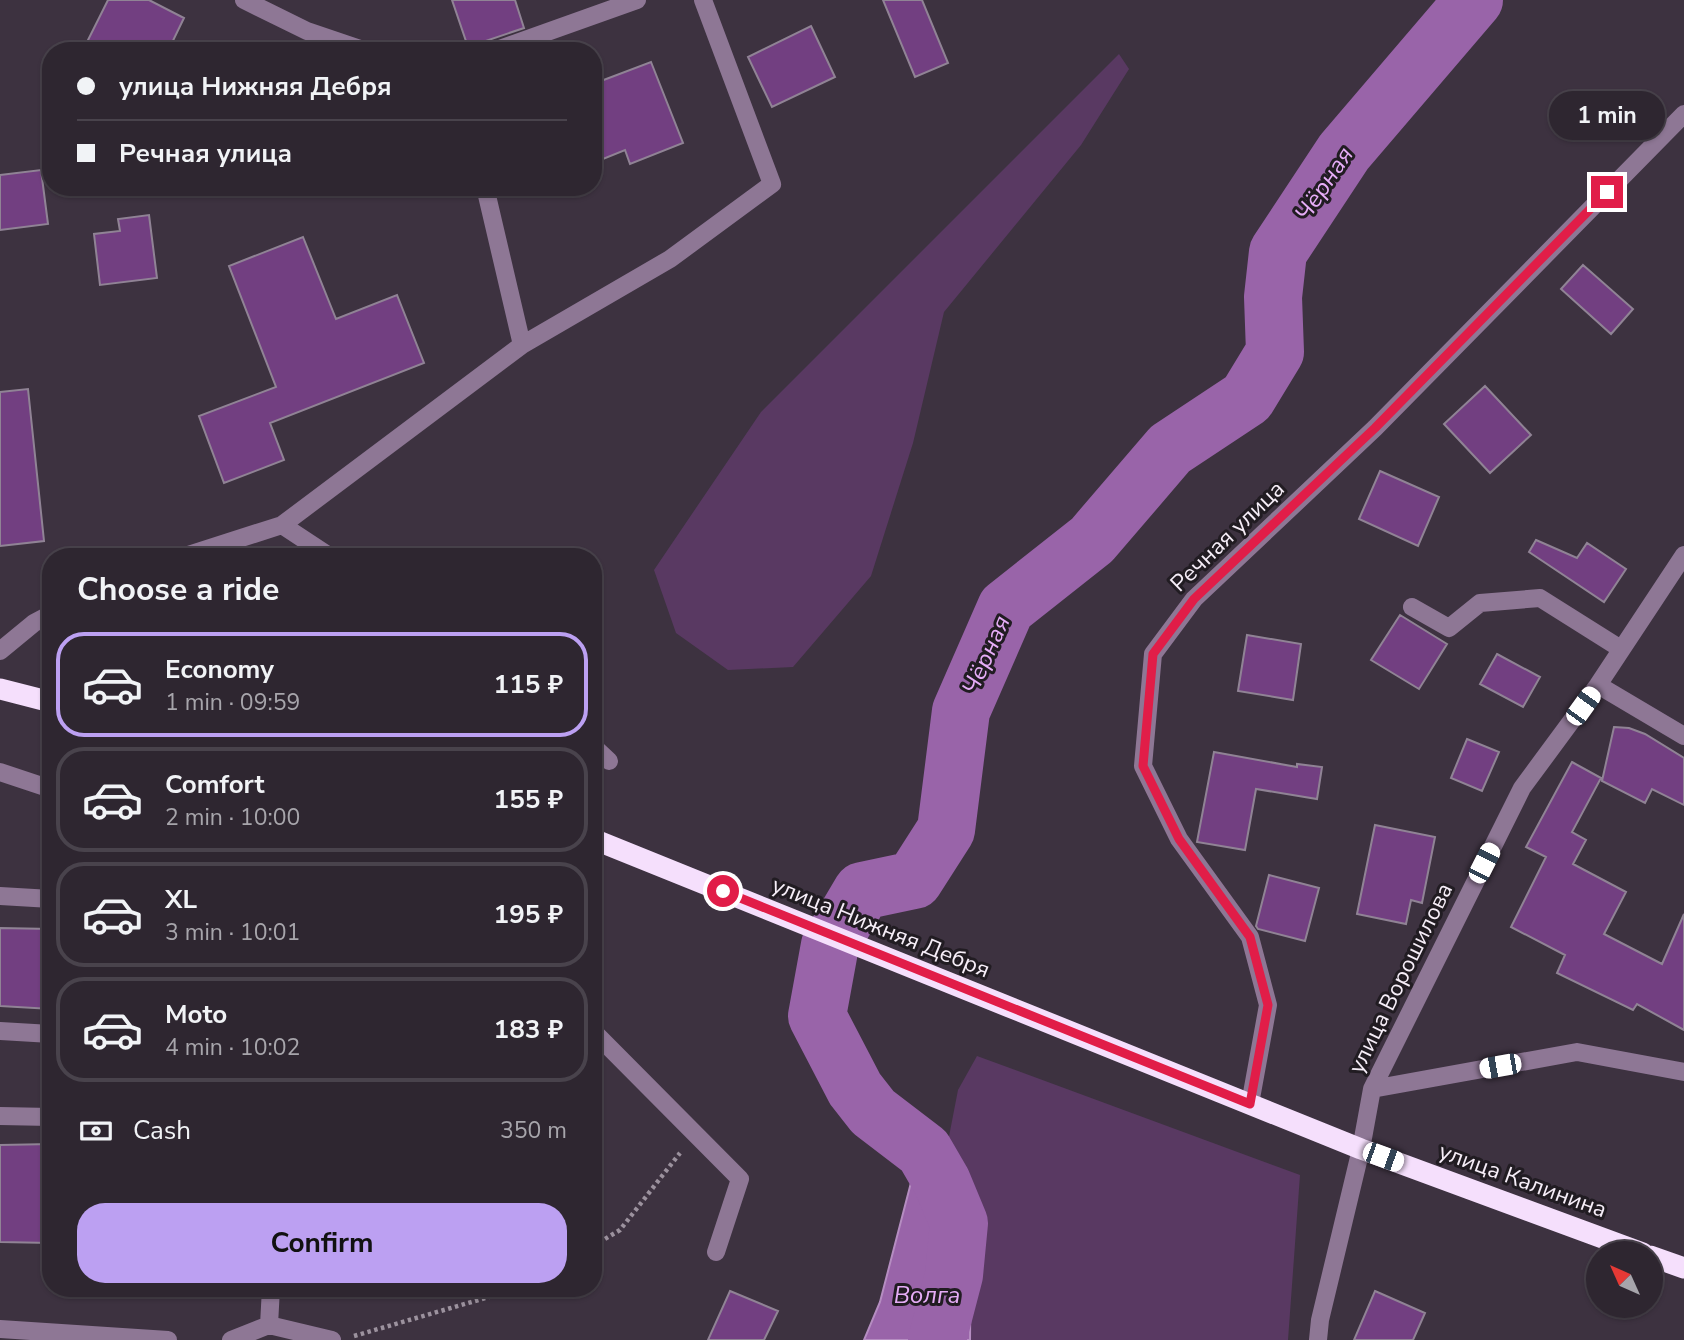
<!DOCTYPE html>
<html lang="en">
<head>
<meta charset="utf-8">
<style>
  :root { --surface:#2e2630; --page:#3a323c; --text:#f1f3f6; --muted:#a7a5ab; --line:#49434c; --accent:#bca0f2 }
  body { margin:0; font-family:"Nunito Sans",sans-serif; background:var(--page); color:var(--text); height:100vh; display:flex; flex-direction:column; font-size:26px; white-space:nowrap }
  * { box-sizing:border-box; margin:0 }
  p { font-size:23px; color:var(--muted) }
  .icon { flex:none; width:38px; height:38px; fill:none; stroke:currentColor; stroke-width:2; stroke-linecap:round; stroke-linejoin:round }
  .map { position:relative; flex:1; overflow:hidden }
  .sheet { position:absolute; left:42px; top:548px; width:560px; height:749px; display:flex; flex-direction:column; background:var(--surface); border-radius:28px; box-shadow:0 2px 5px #0004,0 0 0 2px var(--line) }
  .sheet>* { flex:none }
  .hud { position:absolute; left:42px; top:42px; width:560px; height:154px; border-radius:28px; box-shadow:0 2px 5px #0004,0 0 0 2px var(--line); display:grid; align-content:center; height:154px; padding:0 35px; background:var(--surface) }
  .needle { width:46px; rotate:315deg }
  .fabs { position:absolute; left:1586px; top:1241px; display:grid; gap:14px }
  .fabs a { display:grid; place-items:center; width:77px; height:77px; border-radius:50%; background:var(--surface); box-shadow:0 2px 5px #0004,0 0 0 2px var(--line); font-size:35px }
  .end { position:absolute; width:32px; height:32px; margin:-16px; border:9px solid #e11d48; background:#fff; box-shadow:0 0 0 4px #fff }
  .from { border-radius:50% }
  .bubble { position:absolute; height:49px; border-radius:24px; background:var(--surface); box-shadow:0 2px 5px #0004,0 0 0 2px var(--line); font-size:23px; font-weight:700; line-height:49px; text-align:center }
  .car { position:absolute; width:21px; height:42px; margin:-21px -10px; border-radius:9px; box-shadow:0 0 5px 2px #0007; background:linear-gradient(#fff 24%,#345 0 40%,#fff 0 76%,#345 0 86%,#fff 0) }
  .hud b { display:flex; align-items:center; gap:24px; height:66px; font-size:26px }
  .hud b+b { border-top:2px solid var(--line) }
  .hud i { width:18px; height:18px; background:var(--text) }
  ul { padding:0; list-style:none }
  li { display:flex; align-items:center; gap:21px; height:105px; margin:0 14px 10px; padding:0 21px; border:4px solid var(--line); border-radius:28px }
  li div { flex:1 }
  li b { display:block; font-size:26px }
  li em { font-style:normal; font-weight:700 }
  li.active { border-color:var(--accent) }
  li>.icon { width:63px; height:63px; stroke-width:1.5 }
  h2 { padding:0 35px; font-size:32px; line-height:84px }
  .pay { display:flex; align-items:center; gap:18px; height:77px; padding:0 35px; font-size:26px }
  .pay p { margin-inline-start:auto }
  .button { display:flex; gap:14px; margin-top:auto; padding:14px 35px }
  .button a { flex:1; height:80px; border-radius:28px; background:var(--accent); color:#111; font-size:28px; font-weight:700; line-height:80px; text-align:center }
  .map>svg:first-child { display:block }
  .green { fill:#593962 }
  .water { fill:#9964a9; stroke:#b58dc1; stroke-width:2 }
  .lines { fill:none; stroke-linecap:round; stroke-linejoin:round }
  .river { stroke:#9964a9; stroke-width:58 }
  .building { fill:#723f81; stroke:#908395; stroke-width:2 }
  .path { stroke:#9c929e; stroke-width:4.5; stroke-dasharray:3.5 3.5; stroke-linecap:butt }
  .minor { stroke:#8e7795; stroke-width:18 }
  .highway { stroke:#f5dffc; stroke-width:21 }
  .route { stroke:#e11d48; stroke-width:9 }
  .labels { text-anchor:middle; stroke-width:6; stroke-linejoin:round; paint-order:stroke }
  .street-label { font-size:23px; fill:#f6eef8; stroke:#211c22 }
  .water-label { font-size:24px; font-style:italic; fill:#e6adf7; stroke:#211c22 }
</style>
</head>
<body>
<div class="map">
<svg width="1684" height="1340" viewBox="0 0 1684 1340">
  <rect width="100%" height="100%" fill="#3d3240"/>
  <path class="green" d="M1119 54 1129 69 1081 145 944 312 913 443 871 576 793 667 728 670 676 633 654 570 761 412Z
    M977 1056 1300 1175 1288 1340H970L965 1192 946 1152 958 1090Z"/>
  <path class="water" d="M924 1151 946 1152 965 1192 971 1231 970 1340H864L880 1302 914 1171Z"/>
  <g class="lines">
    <path class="river" d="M937 1340 954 1275 959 1223 942 1182 924 1151 873 1112 855 1089 817 1016 830 945 862 891 914 880 946 830 961 711 1006 608 1092 540 1170 449 1247 398 1275 352 1273 297 1278 252 1344 152 1474 0"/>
  </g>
  <path class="building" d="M108 0H149L184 18 168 51H105L87 42Z
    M452 0H515L524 28 468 47Z
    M883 0H922L948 63 915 77Z
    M811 26 835 77 772 107 748 57Z
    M651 62 683 143 630 164 625 150 593 163V84Z
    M41 170 48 224 0 230V175Z
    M149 215 157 278 100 285 94 234 120 231 118 219Z
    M303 237 336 319 397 295 424 363 270 423 284 460 224 483 199 416 276 387 229 266Z
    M1583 265 1633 309 1611 334 1561 289Z
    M1485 386 1531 435 1490 473 1444 424Z
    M28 389 44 541 0 546V392Z
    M1380 471 1439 497 1418 546 1359 519Z
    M1536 540 1577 558 1587 543 1626 569 1604 602 1529 552Z
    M1400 615 1447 644 1419 689 1371 660Z
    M1247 635 1301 644 1293 700 1238 691Z
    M1497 654 1540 677 1523 707 1480 684Z
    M1614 727 1629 728 1645 734 1684 758V805L1652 789 1645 803 1602 781Z
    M1467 739 1499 752 1482 791 1451 778Z
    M1214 752 1297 767V764L1322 767 1317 799 1256 789 1245 850 1197 842Z
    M1572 762 1601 778 1572 832 1586 840 1573 864 1626 892 1604 934 1662 964 1684 914V1030L1637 1004 1633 1010 1557 973 1565 955 1511 927 1546 857 1526 847Z
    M1375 825 1435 837 1422 903 1411 900 1406 924 1357 914Z
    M1269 875 1319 888 1305 941 1258 929 1256 926Z
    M0 928 51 929V1009L0 1006Z
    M51 1144V1243L0 1242V1145Z
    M730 1291 778 1311 764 1340H708Z
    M1375 1291 1425 1313 1413 1340H1354Z"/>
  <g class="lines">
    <path class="path" d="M593 1246 620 1230 680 1153
      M354 1336 520 1288"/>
    <path class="minor" d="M244 0 307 31 366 51
      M494 51 637 0
      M522 345 670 259 772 184 703 0
      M282 525 329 556
      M185 556 282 525 522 345 485 187
      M1412 607 1449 628 1480 603 1540 598 1621 649
      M0 651 34 623 51 614
      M1598 685 1684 736
      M593 746 609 761
      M0 772 51 789
      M0 896 51 899
      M0 1031 51 1034
      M593 1031 740 1179 716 1252
      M1372 1089 1577 1052 1684 1072
      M1250 1104 1268 1005 1250 937 1179 839 1143 766 1153 654 1194 599 1375 428 1684 114
      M0 1116 51 1117
      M269 1325 332 1340
      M0 1329 168 1340
      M231 1340 269 1325 271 1288
      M1318 1340 1320 1320 1361 1149 1372 1089 1522 788 1598 685 1684 555"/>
    <path class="highway" d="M0 689 51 702
      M593 839 1361 1149 1643 1253
      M1650 1256 1684 1268"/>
  </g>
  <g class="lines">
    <path class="route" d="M723 891 1250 1104 1268 1005 1250 937 1179 839 1143 766 1153 654 1194 599 1375 428 1607 192"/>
  </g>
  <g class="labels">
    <g class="street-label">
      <text transform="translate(1227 536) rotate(-44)" y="8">Речная улица</text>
      <text transform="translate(881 927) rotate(22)" y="8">улица Нижняя Дебря</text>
      <text transform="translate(1400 978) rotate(-64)" y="8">улица Ворошилова</text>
      <text transform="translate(1523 1180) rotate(20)" y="8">улица Калинина</text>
    </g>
    <g class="water-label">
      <text transform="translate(1324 184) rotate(-56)" y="8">Чёрная</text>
      <text transform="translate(986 655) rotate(-66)" y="8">Чёрная</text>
      <text x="927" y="1303">Волга</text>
    </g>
  </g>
</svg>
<div class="fabs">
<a><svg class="needle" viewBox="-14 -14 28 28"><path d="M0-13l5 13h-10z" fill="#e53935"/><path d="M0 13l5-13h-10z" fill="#a7a5ab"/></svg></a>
</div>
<i class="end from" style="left:723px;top:891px"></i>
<i class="end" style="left:1607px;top:192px"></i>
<div class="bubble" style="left:1549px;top:91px;width:116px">1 min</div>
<i class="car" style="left:1583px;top:706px;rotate:36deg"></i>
<i class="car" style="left:1484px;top:863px;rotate:27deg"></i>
<i class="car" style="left:1500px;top:1066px;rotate:260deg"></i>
<i class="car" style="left:1383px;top:1157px;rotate:110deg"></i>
<div class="hud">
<b><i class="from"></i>улица Нижняя Дебря</b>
<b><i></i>Речная улица</b>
</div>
<section class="sheet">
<h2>Choose a ride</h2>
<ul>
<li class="active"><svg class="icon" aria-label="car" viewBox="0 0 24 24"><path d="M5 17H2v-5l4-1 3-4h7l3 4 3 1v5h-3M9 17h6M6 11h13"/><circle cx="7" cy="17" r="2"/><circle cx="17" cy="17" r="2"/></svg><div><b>Economy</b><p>1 min · 09:59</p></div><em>115 ₽</em></li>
<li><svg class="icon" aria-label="car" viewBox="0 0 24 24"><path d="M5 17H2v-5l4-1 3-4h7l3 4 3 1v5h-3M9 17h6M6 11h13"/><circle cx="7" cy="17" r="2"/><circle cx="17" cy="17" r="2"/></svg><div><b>Comfort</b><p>2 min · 10:00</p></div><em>155 ₽</em></li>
<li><svg class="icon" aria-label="car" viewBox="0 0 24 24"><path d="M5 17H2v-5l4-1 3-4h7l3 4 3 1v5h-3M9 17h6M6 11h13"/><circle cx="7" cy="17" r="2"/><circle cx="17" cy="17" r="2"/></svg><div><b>XL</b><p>3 min · 10:01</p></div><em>195 ₽</em></li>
<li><svg class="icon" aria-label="car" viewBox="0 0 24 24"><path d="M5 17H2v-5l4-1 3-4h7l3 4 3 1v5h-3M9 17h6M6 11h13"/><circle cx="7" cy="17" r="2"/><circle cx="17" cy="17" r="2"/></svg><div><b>Moto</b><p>4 min · 10:02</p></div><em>183 ₽</em></li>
</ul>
<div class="pay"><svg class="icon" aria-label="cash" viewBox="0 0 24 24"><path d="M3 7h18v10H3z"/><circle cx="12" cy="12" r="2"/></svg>Cash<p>350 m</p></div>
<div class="button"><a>Confirm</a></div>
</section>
</div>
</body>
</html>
